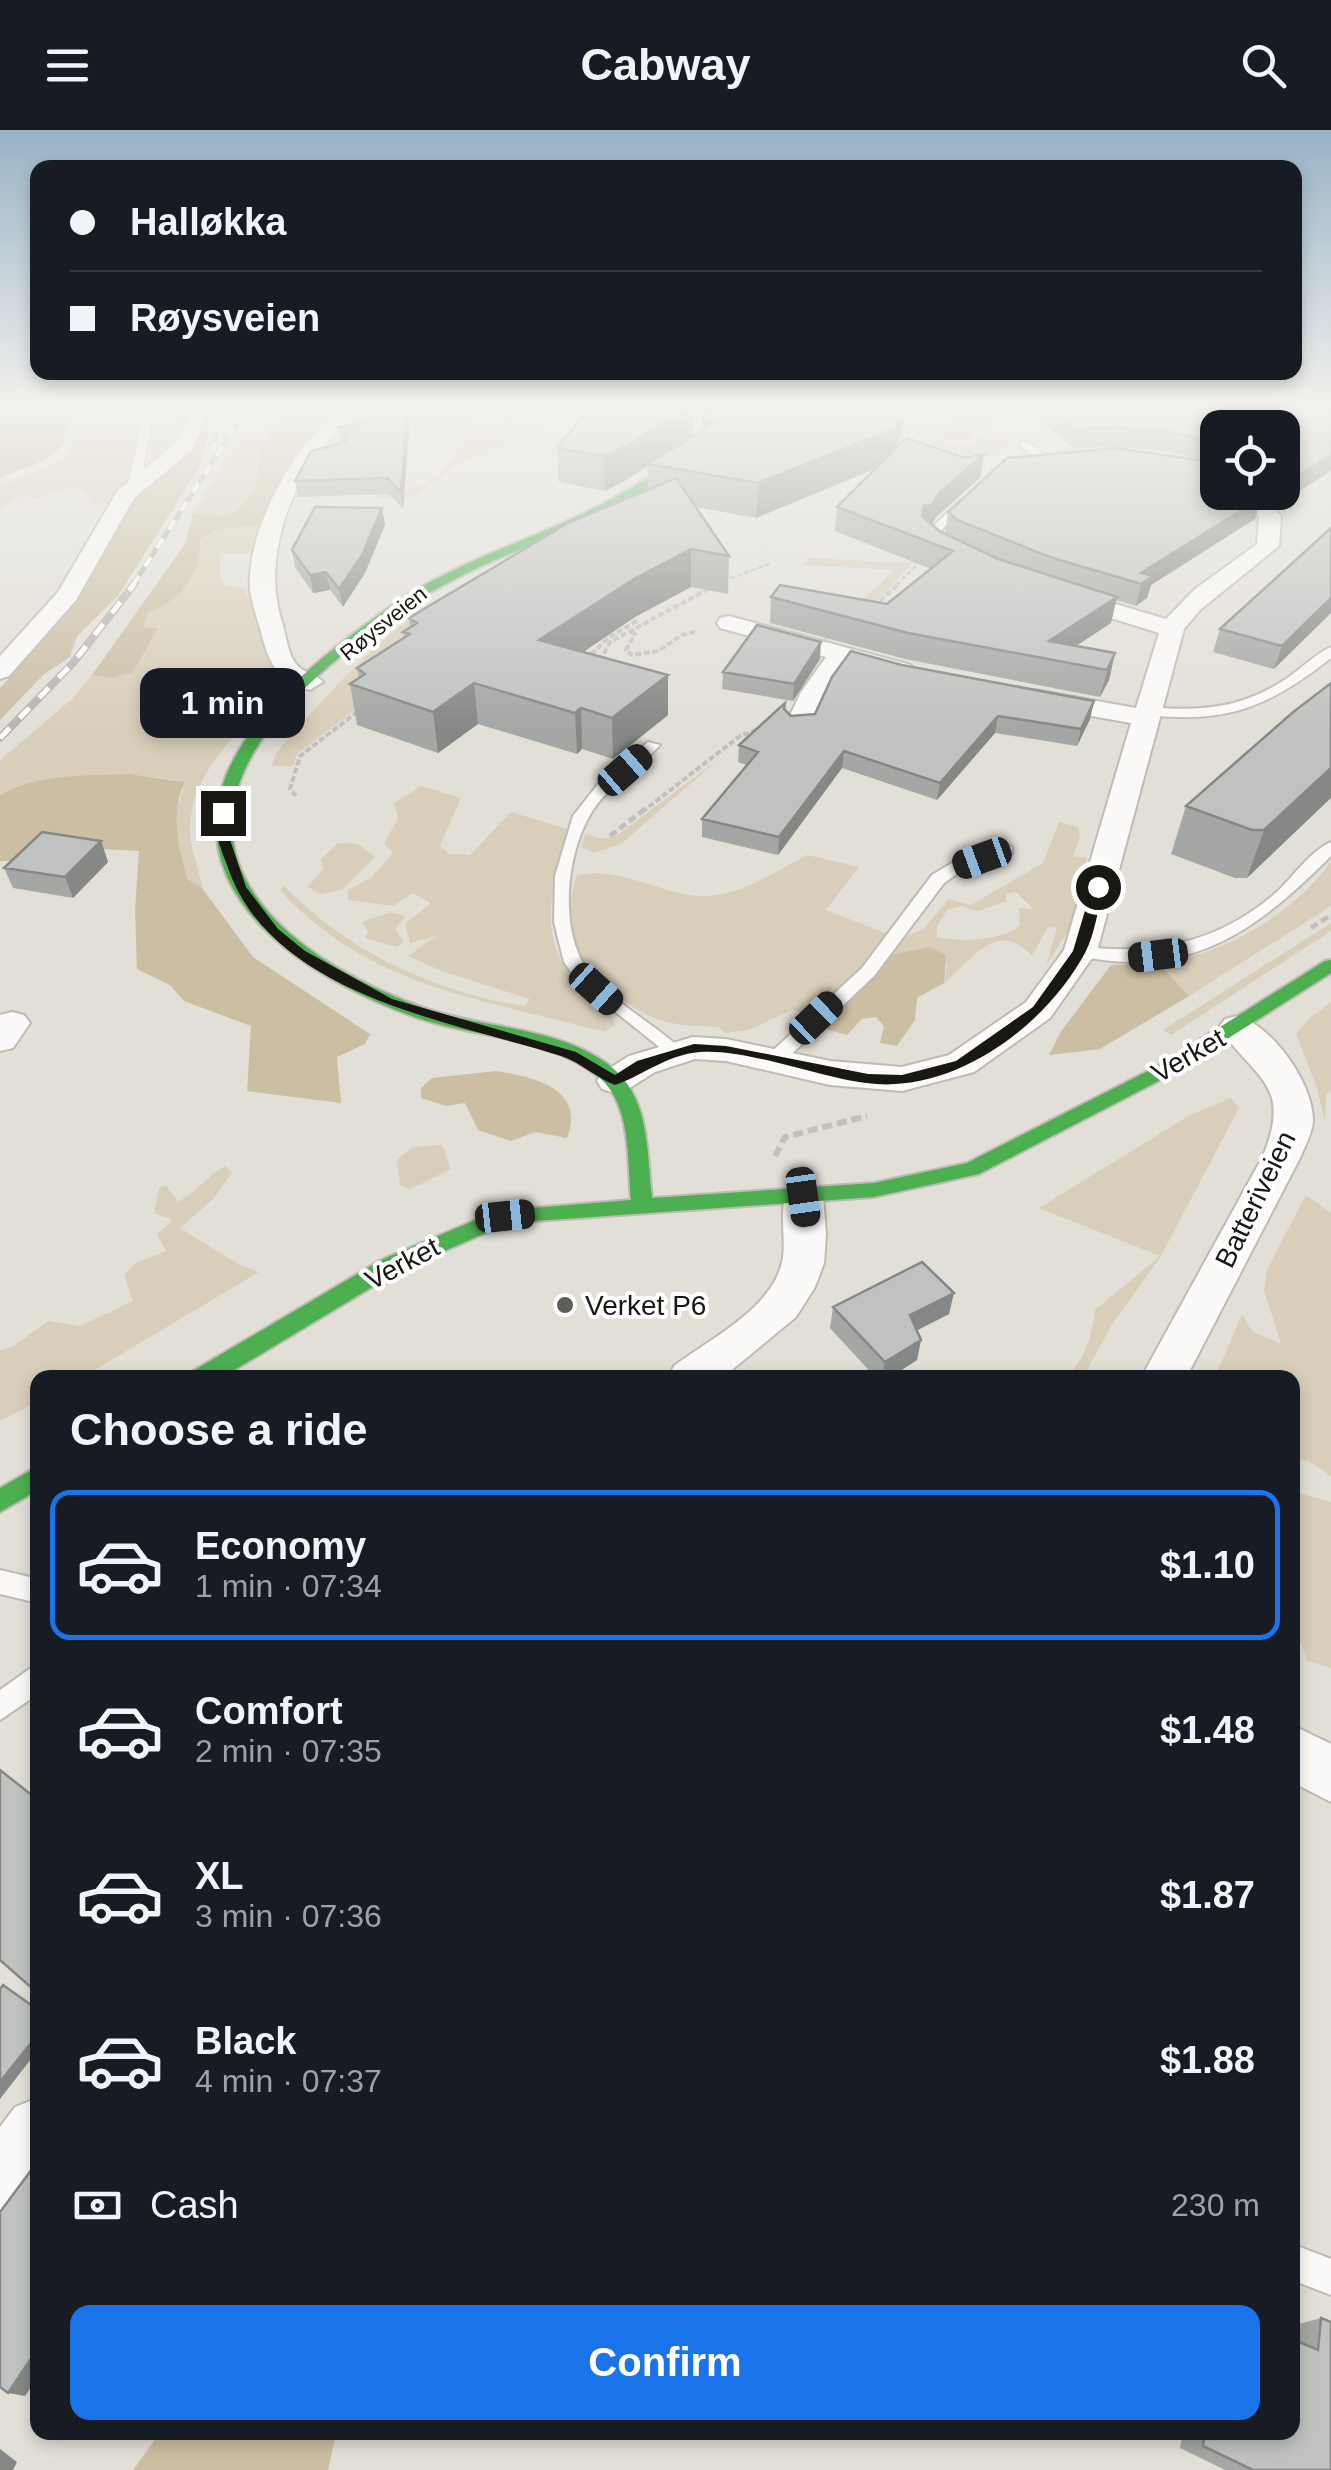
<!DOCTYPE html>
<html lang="en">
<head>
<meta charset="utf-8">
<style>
  :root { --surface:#171b24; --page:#20242c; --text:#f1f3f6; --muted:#9ea1a6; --line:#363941; --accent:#1a73e8 }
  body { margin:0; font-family:Arial,sans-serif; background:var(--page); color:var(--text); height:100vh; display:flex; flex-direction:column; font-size:38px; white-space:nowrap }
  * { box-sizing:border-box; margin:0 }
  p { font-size:32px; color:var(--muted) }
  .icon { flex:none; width:55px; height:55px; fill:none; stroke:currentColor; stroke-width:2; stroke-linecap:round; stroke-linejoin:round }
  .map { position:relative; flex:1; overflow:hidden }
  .panel { position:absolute; left:30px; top:1240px; width:1270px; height:1070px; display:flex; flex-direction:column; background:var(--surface); border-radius:20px; box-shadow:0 5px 15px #0003 }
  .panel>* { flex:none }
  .top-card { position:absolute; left:30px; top:30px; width:1272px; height:220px; border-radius:20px; box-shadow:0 5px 15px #0003; display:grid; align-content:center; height:220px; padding:0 40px; background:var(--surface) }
  .controls { position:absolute; left:1200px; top:280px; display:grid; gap:20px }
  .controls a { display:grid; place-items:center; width:100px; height:100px; border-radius:20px; background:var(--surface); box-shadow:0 5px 15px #0003; font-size:50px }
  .end { position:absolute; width:45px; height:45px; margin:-22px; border:12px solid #191712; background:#fff; box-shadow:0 0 0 5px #fff }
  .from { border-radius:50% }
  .bubble { position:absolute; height:70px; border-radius:20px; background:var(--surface); box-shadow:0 5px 15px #0003; font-size:32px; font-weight:800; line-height:70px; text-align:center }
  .car { position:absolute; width:30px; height:60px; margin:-30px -15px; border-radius:12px; box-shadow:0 0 8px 2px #0007; background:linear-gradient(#222 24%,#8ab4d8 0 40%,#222 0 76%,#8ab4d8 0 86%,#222 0) }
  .top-card b { display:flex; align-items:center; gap:35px; height:95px; font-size:38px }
  .top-card b+b { border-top:2px solid var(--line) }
  .top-card i { width:25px; height:25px; background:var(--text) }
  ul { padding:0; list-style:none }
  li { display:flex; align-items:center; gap:30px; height:150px; margin:0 20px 15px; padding:0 20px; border:5px solid transparent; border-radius:20px }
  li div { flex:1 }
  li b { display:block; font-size:38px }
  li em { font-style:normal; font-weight:800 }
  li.on { border-color:var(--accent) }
  li>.icon { width:90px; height:90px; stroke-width:1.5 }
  h2 { padding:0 40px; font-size:45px; line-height:120px }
  .pay { display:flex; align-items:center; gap:25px; height:110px; padding:0 40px; font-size:38px }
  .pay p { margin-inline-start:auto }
  .cta { display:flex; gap:20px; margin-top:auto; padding:20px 40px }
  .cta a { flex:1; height:115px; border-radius:20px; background:var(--accent); color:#fff; font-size:40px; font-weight:800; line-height:115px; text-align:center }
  header { display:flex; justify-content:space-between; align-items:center; height:130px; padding:0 40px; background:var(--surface); font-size:45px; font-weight:800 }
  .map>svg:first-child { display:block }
  .green { fill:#d9ceb9; fill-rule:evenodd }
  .forest { fill:#cbbea3 }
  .water { fill:#c1b292 }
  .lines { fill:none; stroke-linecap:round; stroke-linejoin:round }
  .lane-casing { stroke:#bebbb5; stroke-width:4 }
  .street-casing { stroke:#bebbb5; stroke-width:4 }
  .fast-casing { stroke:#bebbb5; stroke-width:4 }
  .path-far3 { stroke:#c1c0be; stroke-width:2.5; stroke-dasharray:5 2.5; stroke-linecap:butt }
  .path-far2 { stroke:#c1c0be; stroke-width:4; stroke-dasharray:6 2.5; stroke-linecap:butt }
  .path-far1 { stroke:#c1c0be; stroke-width:5; stroke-dasharray:8 4; stroke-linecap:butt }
  .path { stroke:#c1c0be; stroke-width:6; stroke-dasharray:10 5; stroke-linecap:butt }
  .lane { fill:#fbfaf9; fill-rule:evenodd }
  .street { fill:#fbfaf9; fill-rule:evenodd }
  .fast { fill:#4caf50; fill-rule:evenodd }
  .rail-far1-casing { stroke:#b6b5b3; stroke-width:5 }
  .rail-casing { stroke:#b6b5b3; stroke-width:8 }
  .rail-far1 { stroke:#fff; stroke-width:4; stroke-dasharray:11; stroke-linecap:butt }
  .rail { stroke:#fff; stroke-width:5; stroke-dasharray:14; stroke-linecap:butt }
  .wall { fill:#a5a7a5 }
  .shaded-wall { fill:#868886 }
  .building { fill:#c0c2c0; stroke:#868886; stroke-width:2.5 }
  .route { fill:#191712 }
  .poi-dot { fill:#5f5d57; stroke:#fff; stroke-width:4 }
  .labels { text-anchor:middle; stroke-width:8; stroke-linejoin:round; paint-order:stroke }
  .far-street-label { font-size:22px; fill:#191712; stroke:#fff }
  .street-label { font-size:28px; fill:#191712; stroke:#fff }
  .poi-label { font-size:28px; fill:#191712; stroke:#fff; text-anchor:start }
</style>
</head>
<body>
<header><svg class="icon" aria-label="menu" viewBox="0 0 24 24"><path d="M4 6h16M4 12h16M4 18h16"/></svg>Cabway<svg class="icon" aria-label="search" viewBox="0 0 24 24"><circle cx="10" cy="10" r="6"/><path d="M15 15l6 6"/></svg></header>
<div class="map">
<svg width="1331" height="2340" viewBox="0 0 1331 2340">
  <rect width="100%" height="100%" fill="#e2dfd7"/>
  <path class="green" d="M63 274H113L119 282H136C138 294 130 334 127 346 124 356 113 364 109 373L93 374 85 359 66 358 38 368 21 366 0 379V356L50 335 67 325 73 313 65 309 68 291Z
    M176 274H190C179 302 188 320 151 330 147 305 154 283 176 274Z
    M522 274H581L568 286 697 306 691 313 556 292 455 336 413 367 375 368 377 364C427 363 444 344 470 303L462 288 486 277Z
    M915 274H953L964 280 958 297 938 308C943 319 967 315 979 312L977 307 988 303 986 300 1043 303 1048 309 1038 314 1047 320 1134 314 1131 318C1103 316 1077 321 1050 321 1031 320 1030 307 1005 309L1014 315 1005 314 1007 317 998 322 1005 325 947 320 916 306 911 287Z
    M255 302 271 309 257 328C263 350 244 388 216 387 208 386 202 383 193 383L241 304Z
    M263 395 250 423H220V449L225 456 244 458C259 489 280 523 275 560 240 604 188 641 190 704 191 723 200 739 202 758L187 750 174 690 185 652C147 643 113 646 75 649 43 652 30 648 0 665V630L72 569 92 545 111 548 157 499 143 497C150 479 185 420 200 408 217 395 243 397 263 395Z
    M514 428 360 576 297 624 293 636H271L277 622C355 534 403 478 514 428Z
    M808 428 905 433 914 431 874 475 824 512 823 504 895 440 803 435Z
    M719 629 621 714 594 723 582 717 585 704 603 709 616 706Z
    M421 656 461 668 440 716 449 724 470 725 511 682 567 699C554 754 533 808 579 855 591 867 611 880 615 895L605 901 588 898C471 866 367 855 280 760L284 756C347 821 435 863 525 876L530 869 442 841 408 826 436 806 410 813 405 794 431 773 413 763 393 776 348 770V760L372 747 393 723 384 714 398 688 394 673Z
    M1059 692 1078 697 1080 707 1073 726 1087 728 1086 738 1069 799 1046 836 1057 798 1048 797 1032 826C997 786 969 834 944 853L947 835 929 817 891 825 901 809 924 798 949 769 971 775 1043 733ZM1016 762 1033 779 1019 778 1020 795C1005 811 958 812 937 807V796L947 780 961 776 978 781 1006 771V764Z
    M338 713 358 714 375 727 342 760 320 764 308 757 323 739 321 729Z
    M807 725 859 737 826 780 890 805 846 854 800 893 802 883 793 880 748 900 725 903 719 897C698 895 678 897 657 889 622 876 579 838 571 800 567 782 572 762 577 745 621 736 657 763 699 766 737 768 775 742 807 725Z
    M1331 732V776L1189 866 1158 833C1223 825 1292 785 1331 732Z
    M390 782 406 786 395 799 404 812 397 817 365 808 368 801 362 792Z
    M1331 793V801L1171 905 1163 900Z
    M1331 872V960L1326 965 1325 993 1317 958 1296 904 1310 888Z
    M1231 968 1239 978 1161 1126 1113 1193 1083 1247H1065C1085 1232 1092 1205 1095 1180L1160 1126 1039 1078 1190 985Z
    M442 1015 451 1039 409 1060 400 1055 397 1030 413 1017Z
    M225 1036 232 1043 213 1069 180 1098 240 1135 259 1142 83 1247 38 1248 37 1272 0 1291V1220L12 1217 48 1191 80 1196 133 1171 124 1145 136 1133 166 1121 157 1104 173 1090 154 1083 159 1058 166 1055 178 1072C197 1061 207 1046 225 1036Z
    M1306 1065 1331 1083V1346L1310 1332 1293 1327 1292 1248 1215 1247 1242 1184 1252 1201 1281 1214 1264 1160 1267 1139Z
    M1298 1363 1331 1372V1538L1308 1531 1293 1495 1292 1365Z"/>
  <path class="forest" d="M289 274H351C306 301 283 348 263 395L219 399 199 409C206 440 177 474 149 482L143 497 158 499 132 543 111 548 92 545 185 414 193 383C202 383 208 386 216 387 244 388 263 350 257 328L270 309 268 305 274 291 287 286Z
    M366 274H465L466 281 472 283 462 288 471 302 342 292Z
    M953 274H1014L988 294 986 300 971 304 968 310 938 309 958 297 956 291 964 280Z
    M202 302H209L200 336 118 466 77 506 70 527 44 544 0 590V558C41 515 76 469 107 418 118 401 121 377 132 362 150 338 184 327 202 302Z
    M128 644 185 652C169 686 179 714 187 749L202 758 253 827 370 904 365 914 337 927 341 973 247 961 251 896 184 871 170 855 137 839 135 781 139 721 47 716 17 731H0V665C39 643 85 646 128 644Z
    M929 817 946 825 944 853 917 868 915 890 897 916 880 913 884 896 876 887 862 889 847 905 819 897 865 856 891 825Z
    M1158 833 1189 866 1100 919 1049 925 1060 903 1111 835Z
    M496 941C535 947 586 959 567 1008L535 1002 511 1011 478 1000 465 973 446 976 421 968V958L432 948Z
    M160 2303V2302L336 2303 328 2340H133Z"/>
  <path class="water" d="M0 274H63C79 329 39 330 0 348Z"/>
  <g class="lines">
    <g class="lane-casing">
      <path id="lane" d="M145 274H155L140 356 134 359 128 356Z
        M1020 312H1028L1052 330 1043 332 1020 316Z
        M966 366 976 368 939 402 936 410H928L930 399Z
        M1331 517V528C1270 576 1228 594 1149 585L1142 581 1149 577C1200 582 1242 578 1286 549 1301 539 1315 524 1331 517Z
        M648 612 660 615C641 636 616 651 598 673 566 714 556 801 590 843 614 873 651 892 680 918V926L673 928 578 852 564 832 554 792 555 746 573 686 599 653Z
        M1331 712V726C1255 802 1188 851 1074 825L1071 821 1080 816C1155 827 1224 811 1280 759 1295 744 1312 720 1331 712Z
        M1006 715 1012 717V723L964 739 944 753 874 846 781 934H767V926L862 838 932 745 952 733Z
        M0 1440 38 1449V1473L0 1464Z
        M38 1533V1564L0 1590V1560Z
        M1292 2114 1331 2129V2165L1292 2150Z"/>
    </g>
    <g class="street-casing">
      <path id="street" d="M194 274H212L192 320 134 368 76 470 9 546 0 549V526L58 462 118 360 176 313Z
        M348 274H369C355 289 337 299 324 316 286 363 263 434 282 492 286 504 288 526 297 535 305 544 316 544 323 552L310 560C279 552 270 536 262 506 257 486 248 467 250 446 253 386 300 307 348 274Z
        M1241 362H1262L1281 387 1279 416 1200 480 1184 499 1097 821 1050 888 974 942 902 961 830 955 726 931 695 929 655 942 628 959 615 963 602 959 597 951 602 943 629 926 693 907 726 909 830 931 902 937 949 925 1026 872 1064 820 1131 593 1035 576 1022 568 1035 560 1136 578 1159 503 1050 469 1046 464 1058 457 1166 489 1195 459 1257 414 1259 387Z
        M729 486 911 535 915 540 902 548 848 533 827 562 810 600H790L786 594 801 562 826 527 720 498 717 493 720 488Z
        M12 882 24 885 30 893 13 918 0 921V885Z
        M1237 886C1272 895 1312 952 1313 989 1313 1001 1306 1014 1301 1026L1186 1248H1141L1263 1026C1293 953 1254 949 1219 897L1225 889Z
        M803 1053 817 1057 823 1067 826 1104 824 1133 815 1157 796 1187 722 1248H668L674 1236C711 1208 776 1177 783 1127 786 1105 778 1076 789 1057Z
        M1292 1595 1331 1614V1672L1292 1652Z
        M38 1968V2055L23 2074 0 2084V1997L15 1977Z"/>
    </g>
    <g class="fast-casing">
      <path id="fast" d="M701 274H711L715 309 705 321C667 346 629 371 588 390 524 420 455 442 398 483 343 522 281 570 249 631 182 759 327 845 430 880 488 899 567 898 615 940 650 971 647 1026 652 1068L874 1053 967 1033 1158 936 1325 831 1331 830V843L1172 944 979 1044 874 1067 508 1093 397 1142 221 1248H189L193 1241 381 1130 497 1081 631 1070C627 1032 632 976 600 948 551 906 473 908 415 887 320 853 187 777 222 657 244 585 330 519 390 477 447 436 516 415 580 385 621 366 659 342 697 317L705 309Z
        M38 1336V1360L0 1382V1358Z"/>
    </g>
    <path class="path-far3" d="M912 274 907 307 936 319 999 326
      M981 325 978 305 987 274
      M723 451 769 434
      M896 455 922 430"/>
    <path class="path-far2" d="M874 477 899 453
      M631 502 635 504 626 520 632 525 658 521 682 505 697 501
      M585 530 608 508 638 490
      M600 531 610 512 712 457
      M296 666 290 659 300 626 361 579
      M642 682 740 606 761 598"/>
    <path class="path-far1" d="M610 706 645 679
      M1311 798 1331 785"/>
    <path class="path" d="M775 1026 785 1007 867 986"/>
    <use href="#lane" class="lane"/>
    <use href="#street" class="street"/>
    <use href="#fast" class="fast"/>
    <g class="rail-far1-casing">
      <path id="rail-far1" d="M213 323 219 274
        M133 455 250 274"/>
    </g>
    <g class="rail-casing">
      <path id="rail" d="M0 608 73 533 135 453"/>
    </g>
    <use href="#rail-far1" class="rail-far1"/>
    <use href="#rail" class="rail"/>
  </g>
  <path class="wall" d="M722 274H909L897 317 965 328 984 324 980 348 936 387 932 394 947 404 945 403 948 382 1203 330 1164 321 1111 316 1073 318 1039 290 1042 274H1331L1277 375 1266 362H1282V298H1218V362L1261 368 1255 389 1151 455 1147 468 1136 476 1116 470 1111 493 1076 516 1115 523 1109 550 1100 567 905 529 770 493 771 467 887 474 931 439 835 401 837 377 875 339 756 388 696 377 729 426 728 464 691 457 635 487 583 522 668 585 613 629 582 619 577 624 478 594 438 623 357 595 350 554 359 548 357 538 404 508 403 502 410 497 409 488 648 359V335L626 350 605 361 559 352 557 318 693 306 713 294 723 283Z
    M338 297 409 300 403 379 389 364 298 367 295 351 341 313Z
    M382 378 385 395 365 443 343 477 330 460 313 463 295 437 292 420Z
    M1331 398 1274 539 1213 522 1220 499Z
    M820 529 793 571 722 559 723 542Z
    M902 535 1094 571 1090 589 1077 616 995 603 937 670 842 638 778 725 702 707V689L747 635 738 632 739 615 784 579 791 586 815 584Z
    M1331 553 1247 748H1235L1171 724 1186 676Z
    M101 711 108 732 73 768 13 758 4 738Z
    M833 1177 949 1184 917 1200 921 1210 917 1230 889 1248H876L830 1198Z
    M1321 2188 1331 2340H1225L1180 2318 1183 2302H1292L1293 2209 1295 2195Z"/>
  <path class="shaded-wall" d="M694 274 693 307 626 350 605 361 604 326Z
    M904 274H909L893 331 756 388 758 353Z
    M407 285 409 300 403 379 401 362Z
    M984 324 980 348 936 387 929 399 921 401 919 411 924 376Z
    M1331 325V341L1277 375 1280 362H1282L1283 355Z
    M1261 368 1255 389 1151 455 1147 468 1136 476 1141 454V443Z
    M382 378 385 395 365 443 343 477 339 459Z
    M691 419V457L635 487 542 550 539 510 634 449Z
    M326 442 330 460 313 463 310 445Z
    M1117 467 1111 493 1054 530 1049 511Z
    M1331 468V483L1274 539 1282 516Z
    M821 512 820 529 793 571 794 554Z
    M1115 523 1109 550 1100 567 1107 540Z
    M668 545V585L613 629 612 588Z
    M474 553 478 594 438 623 433 582Z
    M1094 571 1090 589 1077 616 1081 599Z
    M581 578 582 619 577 624 575 583Z
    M998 586 995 603 937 670 940 653Z
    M844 621 842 638 778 725 779 707Z
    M1331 638V668L1247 748 1264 700Z
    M101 711 108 732 73 768 65 747Z
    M954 1163 949 1184 906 1206 910 1185Z
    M921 1210 917 1230 889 1248H882L885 1232Z
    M38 1904V1920L0 1969V1952Z
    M38 2218V2247L25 2266 8 2263Z
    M0 2319 17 2332 13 2340H0Z"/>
  <path class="building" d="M593 274H694L626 316 604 326 557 318Z
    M726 274H904L896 298 758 353 648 334 713 294 727 279Z
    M1046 274H1287L1330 282 1314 274H1331V325L1283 355 1282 298H1218V313L1169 302 1115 297 1077 299Z
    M407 285 401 362 387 348 295 351 311 321 346 312 343 308 348 307 338 297Z
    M906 308 965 328 984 324 939 363 932 375 924 376 922 386 939 401 998 429 1117 467 1049 511 1115 523 1107 540 908 503 771 467 780 455 887 474 953 421 837 377Z
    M1116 318 1218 333V362H1258L1261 368 1141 443 1153 446 1141 454 1050 427 957 390 948 382 1007 328Z
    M676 348 729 426 691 419 634 449 539 510 668 545 612 588 581 578 575 583 474 553 433 582 350 554 365 544 357 538 410 504 403 502 417 493 409 488 568 393Z
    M315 377 382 378 362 425 339 459 326 442 310 445 292 420Z
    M1331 398V468L1282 516 1220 499Z
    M757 495 821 512 794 554 723 542Z
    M851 521 902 535 1094 571 1081 599 998 586 940 653 844 621 779 707 702 689 758 622 739 615 785 573 784 579 791 586 815 584 832 547Z
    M1331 553V638L1264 700H1252L1186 676 1292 583Z
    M42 702 101 711 65 747 4 738Z
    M922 1132 954 1163 910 1185 921 1210 885 1232 833 1177Z
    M0 1640 38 1670V1853L33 1859 0 1830Z
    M3 1855 38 1880V1904L0 1952V1859Z
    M38 2031V2218L8 2263 0 2257V2082Z
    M1321 2188 1331 2192V2340H1253L1203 2316 1205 2302H1292V2209L1318 2220Z"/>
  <linearGradient id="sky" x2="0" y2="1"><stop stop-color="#98b3c6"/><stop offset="0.46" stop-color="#f2f1ed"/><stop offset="1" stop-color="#f2f1ed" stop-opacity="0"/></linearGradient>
  <rect width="1331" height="601" fill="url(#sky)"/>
  <path class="route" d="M223 680 229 683 226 698 246 757 278 799 305 821 392 869 576 922 615 945 637 931 694 914 726 916 868 944 902 945 956 931 1033 877 1073 821 1092 757 1098 753 1104 757C1098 778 1095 804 1085 823 1045 897 953 965 866 953 817 947 738 915 692 923 663 928 641 946 615 955 596 948 580 932 561 926 447 890 270 865 227 735 220 717 213 702 217 683Z"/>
  <circle class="poi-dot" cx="565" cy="1175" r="10"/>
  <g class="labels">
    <g class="far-street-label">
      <text transform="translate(383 493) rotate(-39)" y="8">Røysveien</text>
    </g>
    <g class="street-label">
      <text transform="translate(1188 925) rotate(-30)" y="10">Verket</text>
      <text transform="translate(1255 1069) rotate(-64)" y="10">Batteriveien</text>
      <text transform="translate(402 1133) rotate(-28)" y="10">Verket</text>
    </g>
    <g class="poi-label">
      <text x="585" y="1185">Verket P6</text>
    </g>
  </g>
</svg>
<div class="controls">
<a><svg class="icon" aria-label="locate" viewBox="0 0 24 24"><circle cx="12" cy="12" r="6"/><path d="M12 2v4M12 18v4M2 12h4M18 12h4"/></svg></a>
</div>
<i class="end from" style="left:1098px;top:757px"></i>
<i class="end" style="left:223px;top:683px"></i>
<div class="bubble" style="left:140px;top:538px;width:165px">1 min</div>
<i class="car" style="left:625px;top:640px;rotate:49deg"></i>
<i class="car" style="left:982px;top:728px;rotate:250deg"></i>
<i class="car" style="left:1158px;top:825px;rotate:263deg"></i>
<i class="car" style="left:596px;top:859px;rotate:132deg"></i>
<i class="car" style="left:816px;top:888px;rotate:46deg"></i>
<i class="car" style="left:803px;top:1067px;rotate:172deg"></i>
<i class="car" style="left:505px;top:1086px;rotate:84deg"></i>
<div class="top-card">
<b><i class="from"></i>Halløkka</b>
<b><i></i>Røysveien</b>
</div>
<section class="panel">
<h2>Choose a ride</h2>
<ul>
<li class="on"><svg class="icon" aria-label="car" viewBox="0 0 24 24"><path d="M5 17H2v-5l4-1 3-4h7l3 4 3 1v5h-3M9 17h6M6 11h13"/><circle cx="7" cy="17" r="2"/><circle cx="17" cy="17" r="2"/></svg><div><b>Economy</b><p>1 min · 07:34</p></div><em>$1.10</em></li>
<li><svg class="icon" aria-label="car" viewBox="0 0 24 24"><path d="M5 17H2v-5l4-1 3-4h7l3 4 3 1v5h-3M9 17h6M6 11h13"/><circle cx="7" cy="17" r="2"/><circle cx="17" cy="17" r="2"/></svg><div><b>Comfort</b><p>2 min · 07:35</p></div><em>$1.48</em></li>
<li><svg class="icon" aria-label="car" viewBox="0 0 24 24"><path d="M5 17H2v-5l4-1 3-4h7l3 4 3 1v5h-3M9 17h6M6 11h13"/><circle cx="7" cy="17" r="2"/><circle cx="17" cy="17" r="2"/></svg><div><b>XL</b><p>3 min · 07:36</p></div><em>$1.87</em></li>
<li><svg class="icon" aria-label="car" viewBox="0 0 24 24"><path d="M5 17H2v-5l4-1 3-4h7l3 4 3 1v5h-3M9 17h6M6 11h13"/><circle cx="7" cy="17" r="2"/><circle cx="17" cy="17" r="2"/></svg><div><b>Black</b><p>4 min · 07:37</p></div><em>$1.88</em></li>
</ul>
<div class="pay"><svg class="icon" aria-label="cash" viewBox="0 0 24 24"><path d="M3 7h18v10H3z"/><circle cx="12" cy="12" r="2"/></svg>Cash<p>230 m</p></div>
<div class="cta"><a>Confirm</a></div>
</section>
</div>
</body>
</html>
